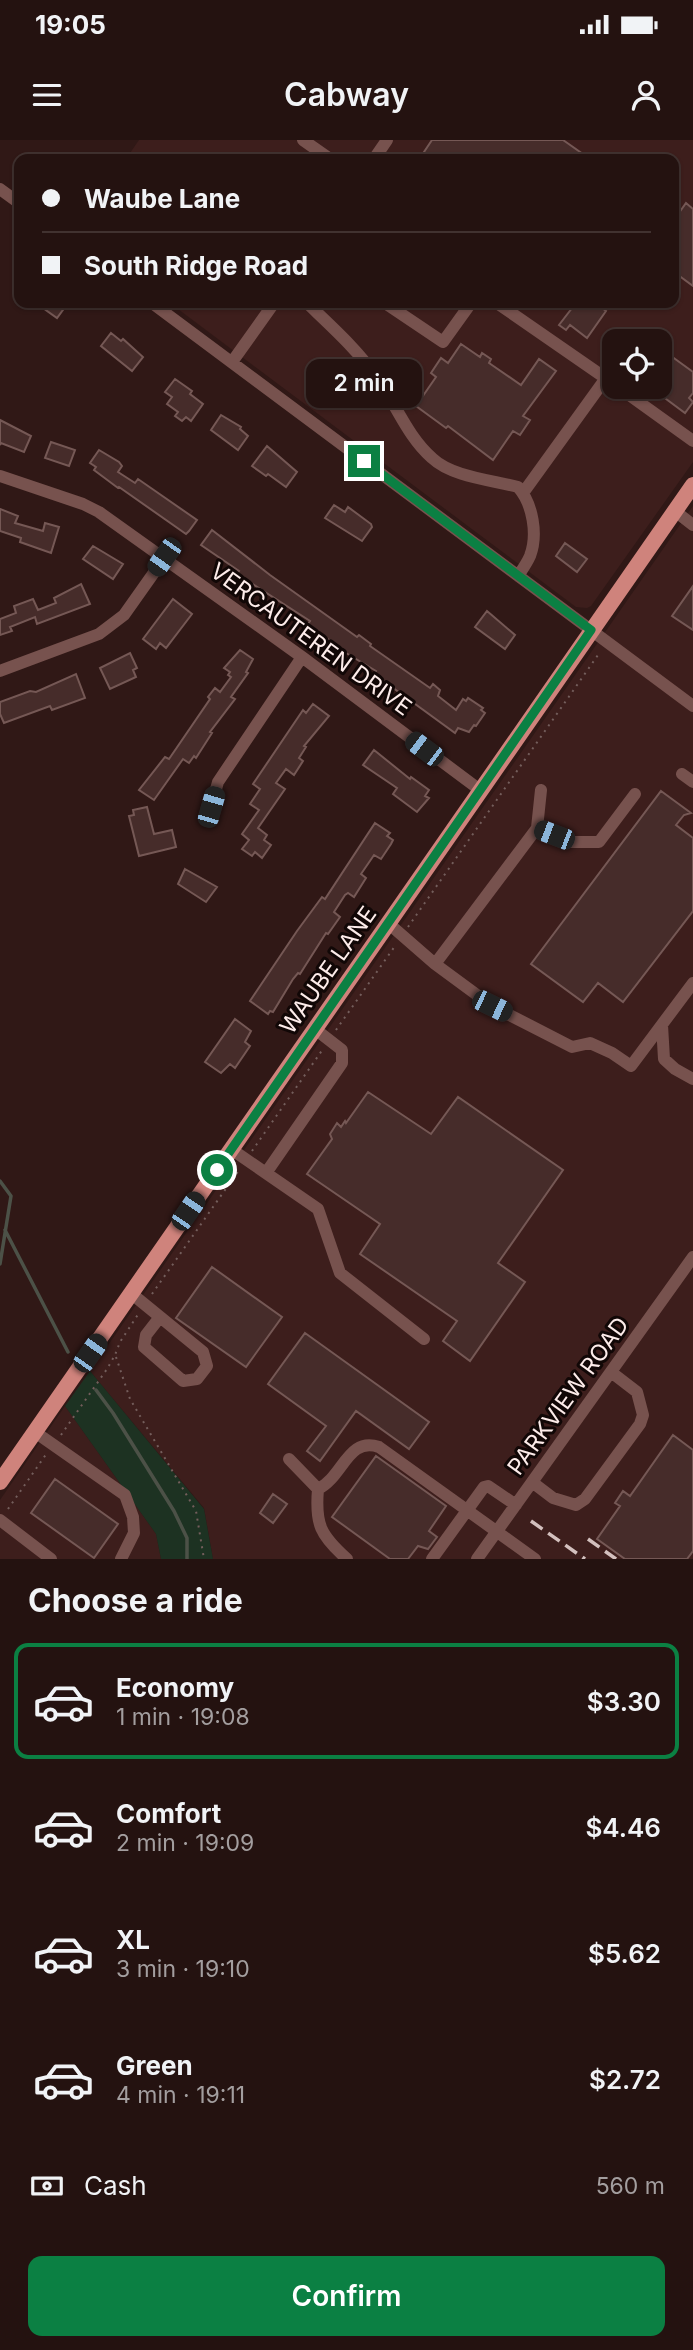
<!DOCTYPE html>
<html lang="en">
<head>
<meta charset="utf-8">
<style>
  :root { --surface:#241210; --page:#30201e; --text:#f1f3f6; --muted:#a39e9f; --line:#413230; --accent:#0b8043 }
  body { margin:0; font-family:Inter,sans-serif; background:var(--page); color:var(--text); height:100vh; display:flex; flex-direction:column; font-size:26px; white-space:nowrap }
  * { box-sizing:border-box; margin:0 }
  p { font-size:23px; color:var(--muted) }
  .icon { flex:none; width:38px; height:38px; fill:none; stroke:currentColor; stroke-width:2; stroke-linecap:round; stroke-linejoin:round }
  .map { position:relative; height:1419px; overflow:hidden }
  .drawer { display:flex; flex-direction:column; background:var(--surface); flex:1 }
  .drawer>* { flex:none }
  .hud { position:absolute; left:14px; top:14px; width:665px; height:154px; border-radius:14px; box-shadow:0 2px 5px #0004,0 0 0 2px var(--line); display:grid; align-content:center; height:154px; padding:0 28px; background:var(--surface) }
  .fabs { position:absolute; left:602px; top:189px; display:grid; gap:14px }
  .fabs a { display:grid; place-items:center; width:70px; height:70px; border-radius:14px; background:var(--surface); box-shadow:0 2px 5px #0004,0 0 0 2px var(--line); font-size:35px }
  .end { position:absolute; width:32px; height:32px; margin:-16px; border:9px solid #0b8043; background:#fff; box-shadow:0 0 0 4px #fff }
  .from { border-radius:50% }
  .bubble { position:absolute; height:49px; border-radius:14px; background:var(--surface); box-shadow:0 2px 5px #0004,0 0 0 2px var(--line); font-size:23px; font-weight:600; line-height:49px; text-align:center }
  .car { position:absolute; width:21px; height:42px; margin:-21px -10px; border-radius:9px; box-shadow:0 0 5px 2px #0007; background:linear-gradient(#222 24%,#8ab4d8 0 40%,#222 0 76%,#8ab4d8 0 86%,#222 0) }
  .hud b { display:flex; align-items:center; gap:24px; height:66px; font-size:26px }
  .hud b+b { border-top:2px solid var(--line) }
  .hud i { width:18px; height:18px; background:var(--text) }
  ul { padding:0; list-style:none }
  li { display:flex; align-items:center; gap:21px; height:116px; margin:0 14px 10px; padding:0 14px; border:4px solid transparent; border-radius:14px }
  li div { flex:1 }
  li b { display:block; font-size:26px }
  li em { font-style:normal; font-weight:600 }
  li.active { border-color:var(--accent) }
  li>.icon { width:63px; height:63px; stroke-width:1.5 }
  h2 { padding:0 28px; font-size:32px; line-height:84px }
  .pay { display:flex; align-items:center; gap:18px; height:77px; padding:0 28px; font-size:26px }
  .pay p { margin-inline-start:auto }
  .cta { display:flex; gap:14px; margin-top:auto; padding:14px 28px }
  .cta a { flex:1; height:80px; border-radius:14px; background:var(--accent); color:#fff; font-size:28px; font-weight:600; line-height:80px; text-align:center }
  .status { display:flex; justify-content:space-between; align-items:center; height:49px; padding:0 35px; background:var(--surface); direction:ltr }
  .status svg { height:19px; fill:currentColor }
  header { display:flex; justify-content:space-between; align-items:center; height:91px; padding:0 28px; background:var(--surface); font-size:32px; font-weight:600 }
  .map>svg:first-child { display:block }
  .built { fill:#3d1e1c; fill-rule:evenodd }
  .green { fill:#1d3222 }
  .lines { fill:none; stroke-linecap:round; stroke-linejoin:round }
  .stream { stroke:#4c5147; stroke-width:3.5 }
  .building { fill:#462c2a; stroke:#755855; stroke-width:2 }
  .path { stroke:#745e5c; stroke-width:2; stroke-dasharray:2 5; stroke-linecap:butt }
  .minor { stroke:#77524e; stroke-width:12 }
  .major { stroke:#cf837c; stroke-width:16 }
  .rail { stroke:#d3c0be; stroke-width:3.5; stroke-dasharray:14 7; stroke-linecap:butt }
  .route { stroke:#0b8043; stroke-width:9 }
  .labels { text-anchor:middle; stroke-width:6; stroke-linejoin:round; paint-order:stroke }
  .street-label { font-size:23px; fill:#fdecea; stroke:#110706 }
</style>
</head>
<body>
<div class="status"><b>19:05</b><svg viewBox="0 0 49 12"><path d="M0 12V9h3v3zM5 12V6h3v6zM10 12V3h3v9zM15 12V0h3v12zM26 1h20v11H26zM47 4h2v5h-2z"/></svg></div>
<header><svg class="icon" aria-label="menu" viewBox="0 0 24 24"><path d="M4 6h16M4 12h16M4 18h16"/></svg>Cabway<svg class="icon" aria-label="person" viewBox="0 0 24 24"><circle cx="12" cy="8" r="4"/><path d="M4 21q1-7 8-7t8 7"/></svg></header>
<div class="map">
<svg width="693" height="1419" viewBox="0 0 693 1419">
  <rect width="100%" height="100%" fill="#301816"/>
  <path class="built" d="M139 0H693V322L591 466 587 468 576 467 170 163H674V19H126ZM614 201H660V247H614Z
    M693 366V1419H213L204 1368 90 1231Z
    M65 1266 156 1394 161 1419H0V1360Z"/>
  <path class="green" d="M90 1231 204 1369 213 1419H161L156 1394 65 1266Z"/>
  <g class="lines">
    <path class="stream" d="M0 1041 11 1056 0 1124
      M5 1090 68 1212
      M96 1250 113 1273 174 1371 187 1398V1419"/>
  </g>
  <path class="building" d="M432 0H563L590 19H428L422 15Z
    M686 63 693 69V146L674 132V80Z
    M36 163H68L57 178Z
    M576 163H595L606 171 587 198 570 185 566 190 559 185Z
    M111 193 121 201 123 199 143 217 132 231 101 206Z
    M461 204 480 217 482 213 491 219 489 223 521 245 539 219 556 231 523 276 530 280 520 295 513 291 493 320 448 286 446 288 416 266 436 237 431 233 441 218 448 223Z
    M660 208 693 232V253L689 258 693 262 685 273 650 247H660Z
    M175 239 192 251 190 254 203 264 191 281 186 277 182 281 175 276 178 272 167 264 172 257 165 252Z
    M221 275 241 287 240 289 248 296 238 310 211 290Z
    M0 280 31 296 24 312 1 303 0 305Z
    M51 302 75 310 69 326 45 318Z
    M267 306 297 332 286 347 268 334 266 336 252 326Z
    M99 310 119 322 122 326 118 332 135 343 138 339 197 380 189 391 186 394 119 347 118 348 94 330 96 327 90 323Z
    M334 365 345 372 348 367 371 384 372 387 362 401 325 378Z
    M0 369 18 376 15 383 43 391 45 383 59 387 51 413 20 402 21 398 0 391Z
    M212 390 270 435 357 497 359 495 371 504 370 506 430 548 433 544 440 550 438 556 456 570 463 559 466 561 468 558 483 568 481 570 485 573 476 586 474 585 469 592 458 588 455 593 374 534 376 531 346 513 308 484 310 481 237 434 239 431 201 405Z
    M565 403 587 419 577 432 556 416Z
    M93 406 123 424 113 439 83 419Z
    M81 444 90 464 37 484 35 477 10 487 12 491 0 495V479L16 473 14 466 33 459 38 470 56 463 54 458Z
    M693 446V490L672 476Z
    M173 459 192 474 166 508 160 503 156 509 143 499Z
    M487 471 515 495 505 509 475 487Z
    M240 510 253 519 246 532 248 533 231 557 235 559 210 592 212 593 196 618 194 616 189 623 183 619 154 660 139 650 165 617 169 619 210 559 208 557 215 548 220 552 231 537 228 535 230 532 224 528Z
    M130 513 137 528 133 530 136 537 110 549 100 528Z
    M76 534 85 558 52 570 50 566 4 583 0 574V562L30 551 36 552Z
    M313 564 329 576 304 606 306 607 299 618 303 621 294 635 286 629 276 643 285 649 258 688 267 695 264 700 271 705 262 718 255 712 252 716 242 709 249 700 242 694 259 670 250 664 260 649 253 644 303 570 306 573Z
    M374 610 410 639 411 637 429 650 425 656 429 658 417 672 393 654 397 648 363 625Z
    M661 651 691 673 684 675 676 685 693 698V771L623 862 598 843 583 862 531 824Z
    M147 667 154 694 172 690 176 707 139 716 129 676 134 675 133 670Z
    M375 683 390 693 387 696 393 700 391 704 381 719 374 715 372 718 361 734 366 738 354 757 348 753 345 755 334 772 340 777 328 794 326 793 300 834 298 833 293 839 273 872 270 871 268 874 250 861 297 791 322 757 325 759Z
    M185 729 217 747 206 762 178 744Z
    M235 879 251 891 245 902 250 906 235 928 230 924 221 933 205 922Z
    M368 952 431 994 458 957 563 1030 498 1123 525 1142 470 1221 443 1201 457 1181 360 1114 380 1084 307 1034 332 999 330 994 337 983 341 987 345 981 346 983Z
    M212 1127 282 1177 246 1227 176 1178Z
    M305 1193 429 1282 409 1309 356 1271 320 1321 307 1311 326 1286 268 1244Z
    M673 1295 693 1310V1411L687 1419H625L597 1399 620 1366 615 1363 623 1351 630 1356Z
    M376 1316 446 1366 429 1391 437 1397 428 1409 418 1406 408 1419H390L332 1377Z
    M55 1339 118 1384 94 1418 31 1373Z
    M273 1354 287 1364 273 1383 260 1373Z"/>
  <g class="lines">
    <path class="path" d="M408 787 598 515
      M336 890 395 806
      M252 1011 323 909
      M152 1154 239 1030
      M116 1217 130 1259 196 1371 204 1419
      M61 1295 107 1229 115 1215 120 1202 139 1173
      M8 1369 47 1313"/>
    <path class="minor" d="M303 0 330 19
      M374 19 387 0
      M0 49 19 63
      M152 163 693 566
      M307 163C331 186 358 210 377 238 396 264 407 296 432 318 452 337 492 340 518 347 533 364 538 395 530 416 527 423 522 430 518 436
      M385 163 443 202 471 163
      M497 163 614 244
      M232 222 274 163
      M618 247 693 301
      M0 336 83 364 99 372 302 517 480 650
      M523 353 606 238
      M675 371 693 385
      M0 531 99 494 124 475 165 417
      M682 634 693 642
      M211 667 218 642 302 517
      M537 688 572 702H599L635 654
      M388 783 435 824 492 866 572 907 590 903 612 913 631 926 693 843
      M435 824 537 688 541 650
      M662 885 664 919 675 929 693 939
      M231 1009 318 1069 340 1133 424 1199
      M266 1033 342 923V910L315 889
      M132 1154 203 1212 207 1226 197 1239 183 1241 144 1207 146 1195 160 1177
      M35 1292 125 1355 133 1377 134 1393 121 1419
      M289 1319 318 1349C343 1337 348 1296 379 1307L535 1419
      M532 1342 553 1358 576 1365 585 1359 640 1284 643 1275 637 1252 611 1232
      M318 1349C315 1384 320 1395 347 1419
      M0 1380 51 1419
      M432 1419 484 1347 488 1346 516 1365
      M477 1419 693 1117"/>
    <path class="major" d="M0 1342 693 345"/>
    <path class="rail" d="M531 1381 585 1419
      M588 1399 616 1419"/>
  </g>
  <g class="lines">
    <path class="route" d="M217 1030 591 490 364 321"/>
  </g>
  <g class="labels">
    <g class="street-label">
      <text transform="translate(311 499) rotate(36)" y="8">VERCAUTEREN DRIVE</text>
      <text transform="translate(328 830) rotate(-55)" y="8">WAUBE LANE</text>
      <text transform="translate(568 1256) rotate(-54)" y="8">PARKVIEW ROAD</text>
    </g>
  </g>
</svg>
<div class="fabs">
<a><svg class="icon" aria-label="locate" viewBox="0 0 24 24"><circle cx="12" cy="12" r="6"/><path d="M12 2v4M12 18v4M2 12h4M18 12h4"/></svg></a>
</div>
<i class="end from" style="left:217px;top:1030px"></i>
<i class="end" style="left:364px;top:321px"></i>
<div class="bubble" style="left:306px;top:219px;width:116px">2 min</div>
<i class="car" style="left:164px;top:417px;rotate:215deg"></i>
<i class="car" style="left:424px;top:609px;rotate:307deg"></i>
<i class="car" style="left:211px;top:667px;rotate:16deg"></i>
<i class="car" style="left:554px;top:695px;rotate:291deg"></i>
<i class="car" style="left:492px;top:866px;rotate:116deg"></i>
<i class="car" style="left:188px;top:1071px;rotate:34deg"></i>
<i class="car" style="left:90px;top:1213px;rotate:35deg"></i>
<div class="hud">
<b><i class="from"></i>Waube Lane</b>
<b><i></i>South Ridge Road</b>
</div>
</div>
<section class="drawer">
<h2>Choose a ride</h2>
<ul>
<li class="active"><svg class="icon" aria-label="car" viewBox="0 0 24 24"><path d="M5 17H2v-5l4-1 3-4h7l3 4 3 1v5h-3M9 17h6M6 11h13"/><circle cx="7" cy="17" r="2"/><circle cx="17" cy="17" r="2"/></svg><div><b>Economy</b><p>1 min · 19:08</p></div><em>$3.30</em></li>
<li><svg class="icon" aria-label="car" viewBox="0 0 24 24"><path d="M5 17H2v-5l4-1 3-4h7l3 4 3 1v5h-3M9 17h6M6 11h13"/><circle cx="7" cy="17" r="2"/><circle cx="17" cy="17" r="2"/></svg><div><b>Comfort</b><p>2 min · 19:09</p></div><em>$4.46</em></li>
<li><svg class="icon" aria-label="car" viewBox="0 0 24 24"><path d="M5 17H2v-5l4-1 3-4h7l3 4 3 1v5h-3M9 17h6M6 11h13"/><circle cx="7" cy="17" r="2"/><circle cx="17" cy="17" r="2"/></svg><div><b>XL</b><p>3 min · 19:10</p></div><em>$5.62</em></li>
<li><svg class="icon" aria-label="car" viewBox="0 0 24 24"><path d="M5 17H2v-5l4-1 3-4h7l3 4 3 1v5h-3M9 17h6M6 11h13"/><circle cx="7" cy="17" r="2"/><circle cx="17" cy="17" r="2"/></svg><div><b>Green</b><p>4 min · 19:11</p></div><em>$2.72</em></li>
</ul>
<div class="pay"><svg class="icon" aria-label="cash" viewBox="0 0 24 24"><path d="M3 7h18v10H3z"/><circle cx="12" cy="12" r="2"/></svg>Cash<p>560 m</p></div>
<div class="cta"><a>Confirm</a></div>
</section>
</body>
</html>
